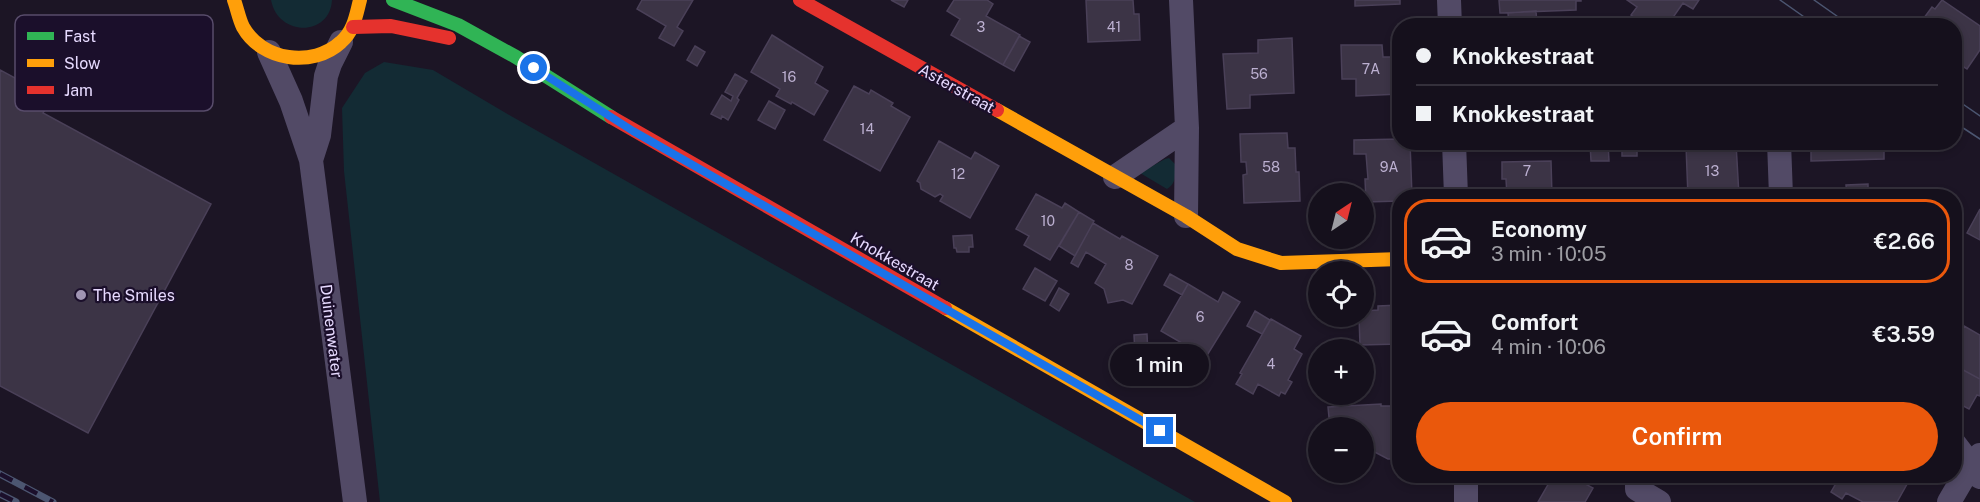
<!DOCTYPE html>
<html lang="en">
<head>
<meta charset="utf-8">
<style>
  :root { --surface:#15101c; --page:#221e29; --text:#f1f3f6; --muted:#9d9da3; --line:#34303b; --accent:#ea580c }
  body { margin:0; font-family:"Public Sans",sans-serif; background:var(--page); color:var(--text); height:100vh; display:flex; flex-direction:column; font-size:22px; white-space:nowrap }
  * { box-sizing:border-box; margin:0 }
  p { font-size:20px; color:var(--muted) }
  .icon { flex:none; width:33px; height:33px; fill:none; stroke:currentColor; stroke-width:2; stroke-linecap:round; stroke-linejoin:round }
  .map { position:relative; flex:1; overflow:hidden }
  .panel { position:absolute; left:1392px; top:189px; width:570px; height:294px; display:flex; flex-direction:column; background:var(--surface); border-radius:24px; box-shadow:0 3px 9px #0003,0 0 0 2px var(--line) }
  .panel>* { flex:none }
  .guide { position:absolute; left:1392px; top:18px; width:570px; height:132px; border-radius:24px; box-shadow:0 3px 9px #0003,0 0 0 2px var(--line); display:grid; align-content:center; height:132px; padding:0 24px; background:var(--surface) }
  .needle { width:39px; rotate:35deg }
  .tools { position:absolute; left:1308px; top:183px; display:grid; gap:12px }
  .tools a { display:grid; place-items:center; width:66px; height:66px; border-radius:50%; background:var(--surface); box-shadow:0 3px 9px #0003,0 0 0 2px var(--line); font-size:30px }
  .end { position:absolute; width:27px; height:27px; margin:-14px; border:8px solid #1a73e8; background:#fff; box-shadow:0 0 0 3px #fff }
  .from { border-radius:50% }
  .bubble { position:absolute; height:42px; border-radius:21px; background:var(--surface); box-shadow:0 3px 9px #0003,0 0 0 2px var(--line); font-size:20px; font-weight:600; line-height:42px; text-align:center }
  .guide b { display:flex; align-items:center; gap:21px; height:57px; font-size:22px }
  .guide b+b { border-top:2px solid var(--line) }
  .guide i { width:15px; height:15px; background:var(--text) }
  ul { padding:10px 0 0; list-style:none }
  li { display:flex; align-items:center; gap:18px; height:84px; margin:0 12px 9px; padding:0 12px; border:3px solid transparent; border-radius:24px }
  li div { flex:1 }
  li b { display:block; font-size:22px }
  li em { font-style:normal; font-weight:600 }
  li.active { border-color:var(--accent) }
  li>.icon { width:54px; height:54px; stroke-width:1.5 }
  .primary-button { display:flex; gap:12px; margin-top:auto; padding:12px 24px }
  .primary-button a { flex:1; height:69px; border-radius:36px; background:var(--accent); color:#fff; font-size:24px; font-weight:600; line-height:69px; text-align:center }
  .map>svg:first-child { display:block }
  .green { fill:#132b34 }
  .building { fill:#3c3446; stroke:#4a4058; stroke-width:1.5 }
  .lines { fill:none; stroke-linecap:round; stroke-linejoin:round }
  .street { stroke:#524a66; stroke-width:24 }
  .fast { stroke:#30b455; stroke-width:14 }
  .slow { stroke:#ff9f0a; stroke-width:14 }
  .jam { stroke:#e5322d; stroke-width:14 }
  .tram { stroke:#4c5671; stroke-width:1.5 }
  .rail-casing { stroke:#4c5671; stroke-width:7 }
  .rail { stroke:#1b0f2b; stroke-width:4.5; stroke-dasharray:14; stroke-linecap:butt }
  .route { stroke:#1a73e8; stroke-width:8 }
  .poi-dot { fill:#a095b3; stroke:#1b0f2b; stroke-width:2 }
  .labels { text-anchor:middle; stroke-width:4.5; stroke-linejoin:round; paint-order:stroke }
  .number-label { font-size:14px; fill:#bcb0d1 }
  .street-label { font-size:16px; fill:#e7daff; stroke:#1b0f2b }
  .poi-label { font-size:16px; fill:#e7daff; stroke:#1b0f2b; text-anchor:start }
  .key { fill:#1b0f2b; stroke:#584c6b; stroke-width:1.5 }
  .key-label { font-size:16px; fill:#e7daff }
</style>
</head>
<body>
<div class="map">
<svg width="1980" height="502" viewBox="0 0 1980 502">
  <rect width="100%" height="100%" fill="#1c1525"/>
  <path class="green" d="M271 0H332C330 37 278 37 271 0Z
    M384 62 433 70 511 116 1195 502H380L344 171 342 108 365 73Z
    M1169 158 1175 164C1175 174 1177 183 1167 189L1140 173 1165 159Z"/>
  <path class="building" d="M642 0H693L677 27 683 31 674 46 659 38 666 26 637 9Z
    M891 0H908L904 7Z
    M954 0H987L993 4 986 16 1020 35 1003 65 951 35 960 19 947 11Z
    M1086 0H1133L1134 14H1139L1140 40 1088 42Z
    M1355 0H1400V4L1355 6Z
    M1499 0H1581V1H1576V10L1500 13Z
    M1627 0H1699L1693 9 1683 3 1667 26 1657 20 1653 26H1647L1631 15 1637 7Z
    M1942 0 1980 26V50L1967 69 1954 61V26H1924L1921 22 1932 7 1935 9Z
    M1536 11 1537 24 1509 26 1508 13Z
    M772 35 823 67 815 83 828 91 814 115 792 102 791 104 776 96 780 89 751 72Z
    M1019 36 1030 42 1014 71 1003 65Z
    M1292 38 1294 93 1250 95V108L1227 109 1223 54 1258 53V40Z
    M1341 45H1382L1383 57H1391V59H1400V94L1356 96V79H1342Z
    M695 46 705 52 697 66 687 60Z
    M0 70 52 98 43 113 211 204 88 433 0 386Z
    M735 74 747 81 737 98 739 100 728 120 722 116 721 119 711 114 722 95 731 101 733 96 725 92Z
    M854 86 869 94 871 90 893 103 891 106 910 117 880 171 824 140Z
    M769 101 785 110 775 129 758 120Z
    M1287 133 1288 148H1295L1296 172H1299L1300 201 1244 203 1243 175 1247 174 1246 162H1241L1240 134Z
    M1400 139V142H1410L1412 196H1400V201L1366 202 1365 179H1368L1366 154H1354V140Z
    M939 141 971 159 975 152 999 166 970 218 940 201 943 196 940 194 935 197 921 189 920 183 917 181Z
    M1608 142 1609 161H1591L1590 143Z
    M1622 142H1637V156H1622Z
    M1811 142H1884V159L1811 161Z
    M1736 143 1739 196H1688L1686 146Z
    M1551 161 1552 196H1507L1506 179H1502V162Z
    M1868 184V190L1915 188 1916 196H1847L1846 185Z
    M1036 194 1062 208 1065 203 1079 212 1050 260 1024 245 1029 236 1016 229Z
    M1980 209V240L1967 233Z
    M1079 212 1094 221 1075 256 1059 246Z
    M1093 223 1120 239 1122 236 1158 256 1132 304 1123 300 1108 303 1104 289 1095 283 1106 264 1086 252 1078 267 1071 263Z
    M972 235 973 247H969V252H957L956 248H954L953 236Z
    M1035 268 1057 281 1045 301 1023 289Z
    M1170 274 1188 284 1182 295 1164 285Z
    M1188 284 1218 302 1223 292 1240 302 1206 357 1161 331Z
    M1059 288 1069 294 1059 311 1050 305Z
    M1400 305V344L1360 345 1359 316H1364V311L1378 310V306Z
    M1255 311 1270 320 1262 334 1247 326Z
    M1271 319 1301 336 1294 349 1302 354 1288 380 1292 382 1285 394 1281 392 1279 396 1258 384 1253 394 1236 384 1242 374 1240 373Z
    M1964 326 1980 335V379L1954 365V328L1961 332Z
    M1147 334 1148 354 1135 355 1134 335Z
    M1954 365 1980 379V396L1977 395 1969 409 1954 401Z
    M1381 404V406H1400V459H1388L1367 448 1366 428H1330L1328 407Z
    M1553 476H1571L1593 488 1585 502H1538Z
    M1822 476H1909L1911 477 1897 502H1863L1846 493 1842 499 1831 492 1835 485 1821 477Z"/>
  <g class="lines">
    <path class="street" d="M1181 0 1187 128 1186 216
      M1449 0 1450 26
      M269 52 291 101 311 160 355 502
      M1454 142 1456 196
      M1779 142 1781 196
      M311 160 319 135 326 76 330 64 341 42
      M1115 177 1187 128
      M1954 443 1980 477
      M1466 476V502
      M1637 476V489L1659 502
      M1949 502 1970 466 1980 455"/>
    <path class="fast" d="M393 0 458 25 516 57 611 117"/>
    <path class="slow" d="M234 0C237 8 239 19 243 27 262 61 313 68 341 42 354 31 356 15 360 0
      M997 110 1186 216 1237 249 1281 263 1400 259
      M945 308 1285 502"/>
    <path class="jam" d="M800 0 997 110
      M353 27 391 26 449 38
      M611 117 945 308"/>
    <path class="tram" d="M1780 0 1817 26
      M1814 0 1851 26
      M1954 98 1980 116
      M1954 122 1980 139"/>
    <g class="rail-casing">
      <path id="rail" d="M0 474 53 502
        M0 494 16 502"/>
    </g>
    <use href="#rail" class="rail"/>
  </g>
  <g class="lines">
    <path class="route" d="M534 68 633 131 1160 431"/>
  </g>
  <circle class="poi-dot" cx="81" cy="295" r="6"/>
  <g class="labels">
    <g class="number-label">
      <text x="981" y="32">3</text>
      <text x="1114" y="32">41</text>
      <text x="1371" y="74">7A</text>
      <text x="1259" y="79">56</text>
      <text x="789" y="82">16</text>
      <text x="867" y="134">14</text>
      <text x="1271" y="172">58</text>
      <text x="1389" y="172">9A</text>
      <text x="1527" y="176">7</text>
      <text x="1712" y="176">13</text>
      <text x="958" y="179">12</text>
      <text x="1048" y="226">10</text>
      <text x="1129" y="270">8</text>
      <text x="1200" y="322">6</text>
      <text x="1271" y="369">4</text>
    </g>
    <g class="street-label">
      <text transform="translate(957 88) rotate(29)" y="6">Asterstraat</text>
      <text transform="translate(895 261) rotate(30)" y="6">Knokkestraat</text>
      <text transform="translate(332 331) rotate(83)" y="6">Duinenwater</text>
    </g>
    <g class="poi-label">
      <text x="93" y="301">The Smiles</text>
    </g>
  </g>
  <rect x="15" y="15" width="198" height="96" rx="9" class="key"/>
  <rect x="27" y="32" width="27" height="8" fill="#30b455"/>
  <rect x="27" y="59" width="27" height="8" fill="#ff9f0a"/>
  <rect x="27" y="86" width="27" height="8" fill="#e5322d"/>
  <g class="key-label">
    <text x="64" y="42">Fast</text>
    <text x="64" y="69">Slow</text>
    <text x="64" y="96">Jam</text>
  </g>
</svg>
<div class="tools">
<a><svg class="needle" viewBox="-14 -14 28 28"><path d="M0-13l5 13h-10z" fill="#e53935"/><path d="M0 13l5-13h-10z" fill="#9d9da3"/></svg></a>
<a><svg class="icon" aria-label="locate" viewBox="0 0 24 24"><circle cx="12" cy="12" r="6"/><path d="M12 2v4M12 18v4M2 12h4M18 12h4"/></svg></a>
<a>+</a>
<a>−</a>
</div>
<i class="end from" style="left:534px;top:68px"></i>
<i class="end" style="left:1160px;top:431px"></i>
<div class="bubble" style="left:1110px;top:344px;width:99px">1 min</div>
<div class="guide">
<b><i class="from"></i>Knokkestraat</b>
<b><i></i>Knokkestraat</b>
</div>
<section class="panel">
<ul>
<li class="active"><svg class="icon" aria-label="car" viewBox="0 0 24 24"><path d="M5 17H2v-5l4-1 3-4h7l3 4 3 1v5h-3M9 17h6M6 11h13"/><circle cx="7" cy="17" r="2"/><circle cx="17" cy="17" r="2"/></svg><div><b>Economy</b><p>3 min · 10:05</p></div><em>€2.66</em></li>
<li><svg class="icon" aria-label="car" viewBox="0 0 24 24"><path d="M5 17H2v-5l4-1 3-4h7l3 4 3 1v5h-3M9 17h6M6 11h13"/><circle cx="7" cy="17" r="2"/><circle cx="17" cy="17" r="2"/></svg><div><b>Comfort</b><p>4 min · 10:06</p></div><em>€3.59</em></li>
</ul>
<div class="primary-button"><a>Confirm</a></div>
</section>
</div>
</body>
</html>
